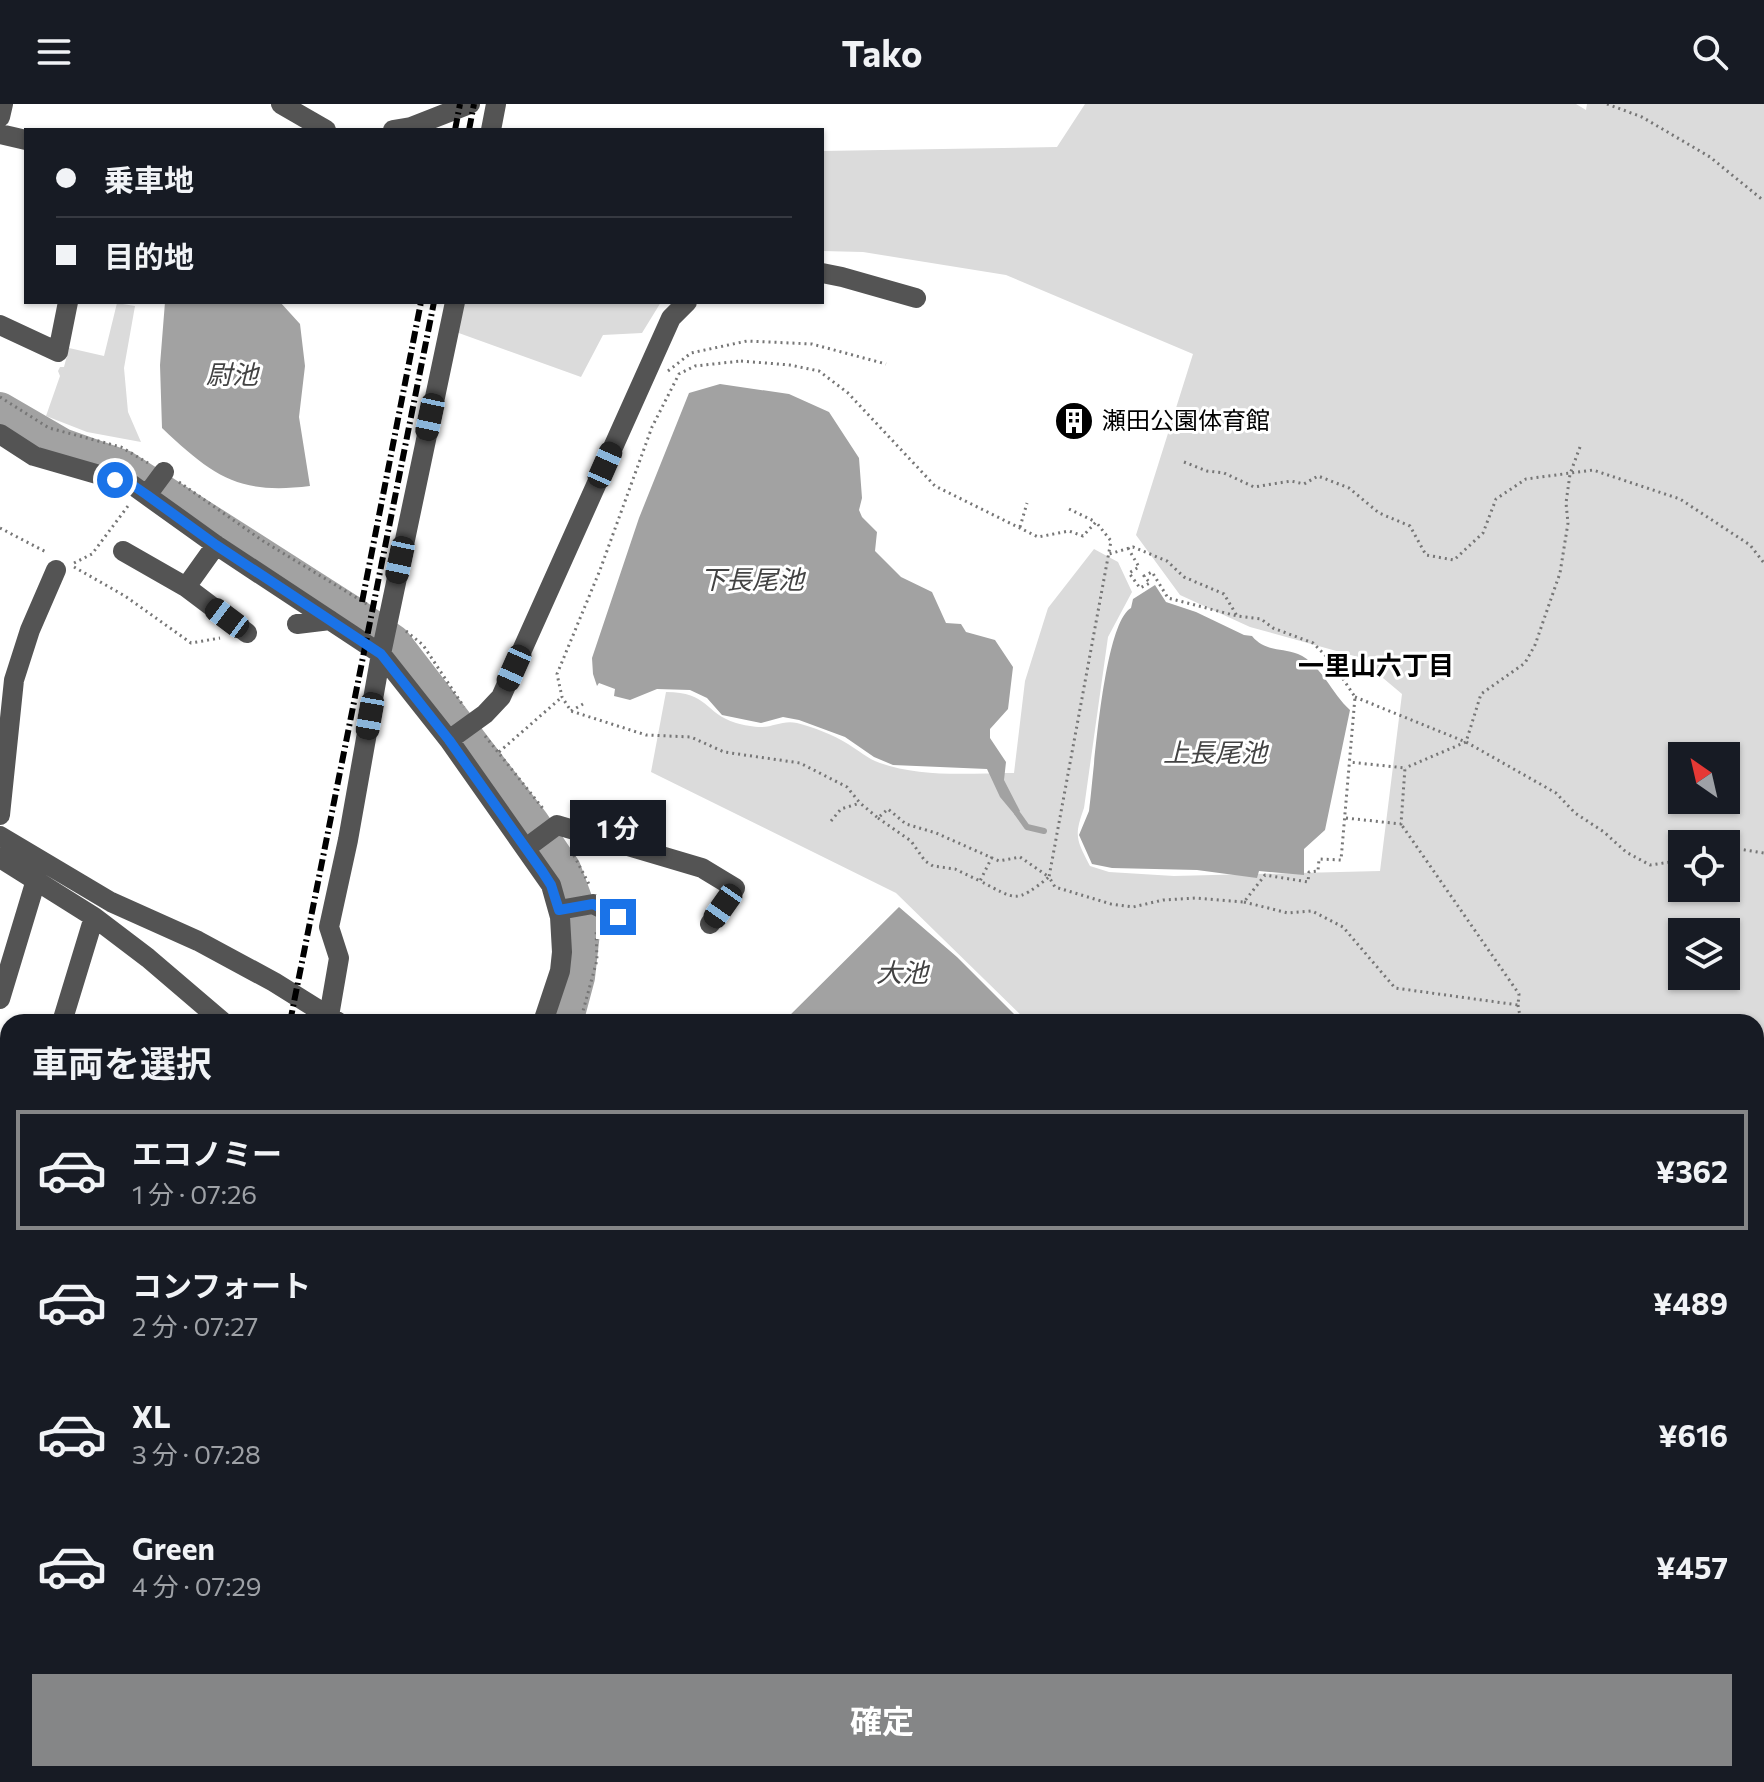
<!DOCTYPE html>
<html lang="ja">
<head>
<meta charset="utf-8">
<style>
  :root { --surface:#171b24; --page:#20242c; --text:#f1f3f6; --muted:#9ea1a6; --line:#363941; --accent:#858687 }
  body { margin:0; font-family:Commissioner,"Noto Sans JP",sans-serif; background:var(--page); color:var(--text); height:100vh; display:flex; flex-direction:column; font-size:30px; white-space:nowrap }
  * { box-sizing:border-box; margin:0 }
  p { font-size:26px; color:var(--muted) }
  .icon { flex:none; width:44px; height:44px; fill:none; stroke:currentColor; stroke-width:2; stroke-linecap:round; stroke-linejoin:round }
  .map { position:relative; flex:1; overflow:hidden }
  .drawer { position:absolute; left:0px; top:910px; width:1764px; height:768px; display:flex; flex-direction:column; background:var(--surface); border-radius:24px 24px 0 0; box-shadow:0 2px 6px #0004 }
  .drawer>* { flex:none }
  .guide { position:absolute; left:24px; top:24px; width:800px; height:176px; border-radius:0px; box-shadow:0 2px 6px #0004; display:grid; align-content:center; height:176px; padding:0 32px; background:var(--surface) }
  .needle { width:52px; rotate:326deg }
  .buttons { position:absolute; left:1668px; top:638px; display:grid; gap:16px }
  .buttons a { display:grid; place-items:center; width:72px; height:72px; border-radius:0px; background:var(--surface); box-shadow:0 2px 6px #0004; font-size:40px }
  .end { position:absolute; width:36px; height:36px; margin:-18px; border:10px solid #1a73e8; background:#fff; box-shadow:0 0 0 4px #fff }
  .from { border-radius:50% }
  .bubble { position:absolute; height:56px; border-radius:0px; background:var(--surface); box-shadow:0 2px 6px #0004; font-size:26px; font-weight:700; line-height:56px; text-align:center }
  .car { position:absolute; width:24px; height:48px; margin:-24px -12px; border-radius:10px; box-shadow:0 0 6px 2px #0007; background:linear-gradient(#222 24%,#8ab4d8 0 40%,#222 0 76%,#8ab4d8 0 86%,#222 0) }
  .guide b { display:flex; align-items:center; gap:28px; height:76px; font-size:30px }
  .guide b+b { border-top:2px solid var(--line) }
  .guide i { width:20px; height:20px; background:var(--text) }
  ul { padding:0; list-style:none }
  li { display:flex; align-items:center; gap:24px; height:120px; margin:0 16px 12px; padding:0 16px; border:4px solid transparent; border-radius:0px }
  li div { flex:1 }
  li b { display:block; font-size:30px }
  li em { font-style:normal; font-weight:700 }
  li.active { border-color:var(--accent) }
  li>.icon { width:72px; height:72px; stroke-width:1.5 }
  h2 { padding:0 32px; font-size:36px; line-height:96px }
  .cta { display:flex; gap:16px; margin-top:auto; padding:16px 32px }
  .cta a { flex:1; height:92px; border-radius:0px; background:var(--accent); color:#fff; font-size:32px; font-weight:700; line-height:92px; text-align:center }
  header { display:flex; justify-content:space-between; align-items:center; height:104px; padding:0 32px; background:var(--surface); font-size:36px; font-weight:700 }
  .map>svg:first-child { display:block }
  .green { fill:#dbdbdb; fill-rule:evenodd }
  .water { fill:#a2a2a2 }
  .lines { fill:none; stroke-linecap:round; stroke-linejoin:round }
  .stream { stroke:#a2a2a2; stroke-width:6 }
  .river { stroke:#a2a2a2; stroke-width:34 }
  .minor-tunnel { stroke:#d9d9d9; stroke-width:20; stroke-dasharray:20 10; stroke-linecap:butt }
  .path { stroke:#767676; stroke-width:3; stroke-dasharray:2 4; stroke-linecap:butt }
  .minor { stroke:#545454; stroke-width:20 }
  .highway { stroke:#000; stroke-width:24 }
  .rail { stroke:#000; stroke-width:6; stroke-dasharray:12 4 2 4; stroke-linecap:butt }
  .route { stroke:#1a73e8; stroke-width:10 }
  .labels { text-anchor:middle; stroke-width:6; stroke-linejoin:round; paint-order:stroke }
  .poi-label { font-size:24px; fill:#000; stroke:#fff; text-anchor:start }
  .water-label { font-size:26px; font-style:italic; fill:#434343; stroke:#fff }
  .neighbourhood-label { font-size:26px; font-weight:bold; fill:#000; stroke:#fff }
</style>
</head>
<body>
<header><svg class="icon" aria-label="menu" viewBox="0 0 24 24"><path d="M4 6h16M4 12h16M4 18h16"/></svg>Tako<svg class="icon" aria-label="search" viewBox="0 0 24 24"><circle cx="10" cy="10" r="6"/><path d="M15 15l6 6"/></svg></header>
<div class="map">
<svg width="1764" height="1678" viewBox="0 0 1764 1678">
  <rect width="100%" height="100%" fill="#fff"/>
  <path class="green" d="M1085 0H1576L1586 6 1587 0H1764V1295L1756 1288V918H1028L896 789 651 668 666 588C709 588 704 609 736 619 743 621 754 623 761 623 774 623 783 616 797 619 813 623 834 631 848 640 858 646 868 655 880 659 922 674 971 669 1014 669L1025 577 1048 504 1094 445 1118 458 1132 488 1108 533 1084 704C1074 732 1076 735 1090 762L1109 768 1174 772 1380 767 1402 590 1358 553 1250 523 1180 491 1136 431 1193 250 1006 171 863 148 822 147V47L1057 43ZM1682 652H1726V696H1682ZM1682 740H1726V784H1682ZM1682 828H1726V872H1682Z
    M461 198H661L642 229 603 231 581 273 456 228Z
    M117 199 135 202 124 264 128 308 141 338 87 328 46 312 60 272 58 267 60 263H64L69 244 104 252Z"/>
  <path class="water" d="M165 198H280L300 220 305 262 299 313 310 382C238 391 213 372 162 324L160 261Z
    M720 280 789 290 829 308 859 354 862 394 859 406 862 413 877 428 875 447 901 473 932 488 946 519 961 520 966 528 995 536 1013 563 1008 605 990 625V634L1006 658 1004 676 1020 707 1015 711 1000 693 987 665 893 661 874 653 845 633 799 616 783 613 761 619 722 611 707 594 690 586 657 585 630 596 614 592 615 585 599 579 597 582 593 570 592 554 639 414 689 289Z
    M1155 481 1166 498 1196 508 1244 531 1252 532C1265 548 1280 543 1298 550 1321 560 1332 590 1350 606L1325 726 1304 745V771L1259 767 1257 774 1197 766 1112 764 1092 760 1079 731 1089 707C1094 671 1103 520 1131 504L1133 495Z
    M899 803 957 853 1022 918H783Z"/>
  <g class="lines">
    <path class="stream" d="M1017 709 1027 723 1044 727"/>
    <path class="river" d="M0 305 62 341 124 363 348 506 394 538 532 718 564 765 579 806 583 828 578 873 566 918"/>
    <path class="minor-tunnel" d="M1641 1670 1661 1678"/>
    <path class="path" d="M1607 0 1642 13 1710 53 1764 97
      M741 257 790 261 819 267 848 289 935 382 1038 433 1069 427 1083 432 1096 418 1111 437 1049 773 1020 753 999 757 936 729 906 720 888 705 878 714 860 699 847 683 800 659 724 648 691 633 646 631 571 607 562 593 557 570 600 466 652 323 679 270 695 262Z
      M668 267 691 249 747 237 812 240 886 260
      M0 293 49 324 121 343 148 359
      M1580 343 1570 370 1566 399 1568 419 1560 469 1535 541 1525 559 1481 590 1466 638 1556 689 1575 709 1604 728 1626 748 1650 761 1671 758 1682 754
      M1184 358 1207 367 1224 369 1254 383 1291 377 1304 380 1318 372 1349 384 1379 409 1410 422 1426 451 1454 456 1483 429 1496 395 1526 375 1593 366 1680 395 1750 441 1764 459
      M179 378 263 437 370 502
      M1069 405 1096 418
      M1020 423 1027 399
      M0 424 46 448
      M1128 444 1139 463 1129 469 1140 484 1150 479 1144 472 1152 468 1168 494 1237 512
      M74 459 92 450 128 402
      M74 463 125 492 191 539 220 534
      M406 527 423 541 464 603
      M1355 593 1466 638 1405 664
      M571 607 583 600
      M485 632 545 707
      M499 648 562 593
      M878 714 911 737 925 757 933 762 955 765 980 777
      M1346 714 1401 720 1405 664 1349 658
      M831 717 841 705 860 699
      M1726 743 1764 749
      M571 746 590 782
      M992 753 980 777C1017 796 1015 800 1049 773L1055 783 1111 800 1133 803 1163 796 1196 794 1244 798 1265 771 1308 778 1309 768 1318 767 1319 755 1341 756 1355 593 1331 557 1313 539 1273 524 1261 515 1237 512 1224 490 1184 473 1167 457 1133 443 1109 450
      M1244 798 1288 809 1312 807 1343 823 1395 884 1518 901 1519 890 1401 720
      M1518 901 1521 918
      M580 918 597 856 596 825
      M1756 998 1764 1021"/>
    <path class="minor" d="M281 0 326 26
      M0 13 3 0
      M393 26 411 23 470 0
      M491 26 496 0
      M0 30 26 36
      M822 169 842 173 916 194
      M0 221 58 248 68 198
      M0 330 34 352 131 380 216 441 381 550 449 636 551 781 560 813 562 848 560 867 543 918
      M147 391 164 368
      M123 447 186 483 216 441
      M186 483 247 529
      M297 520 330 516
      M449 636 485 610 501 593 671 214 687 198
      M0 711 14 576 30 526 56 466
      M0 732 111 798 198 837 274 878 338 918
      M526 744 557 721 702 764 735 784 710 820
      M0 754 94 813 148 854 223 918
      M559 806 593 800 618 813
      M0 895 36 776
      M329 912 339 854 329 823 348 736 381 550 455 198
      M62 918 94 813
      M0 994 8 999
      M0 1121 8 1095
      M0 1298 8 1302
      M1756 1409 1764 1399
      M0 1415 8 1418
      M0 1513 8 1515
      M0 1614 8 1617
      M1756 1664 1764 1654
      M185 1670 187 1678
      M1050 1670 1061 1678
      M1194 1670 1204 1678
      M45 1678 47 1670
      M881 1678 887 1670
      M971 1678 977 1670"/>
    <path class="highway" d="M1756 1515 1764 1506
      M1756 1584 1764 1574
      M1614 1678 1621 1670
      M1674 1678 1681 1670"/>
    <path class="rail" d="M455 26 460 0
      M469 26 474 0
      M362 498 421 198
      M290 918 434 198
      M103 1678 105 1670
      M115 1678 117 1670"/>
  </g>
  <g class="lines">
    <path class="route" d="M115 376 131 380 147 391 216 441 381 550 449 636 542 767 551 781 559 806 593 800 618 813"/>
  </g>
  <defs>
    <g id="building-disc" transform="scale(2)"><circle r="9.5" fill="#000" stroke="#fff"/><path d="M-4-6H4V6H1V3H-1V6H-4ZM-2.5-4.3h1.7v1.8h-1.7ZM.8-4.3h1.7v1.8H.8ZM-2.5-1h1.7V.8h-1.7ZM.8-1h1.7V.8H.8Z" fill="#fff"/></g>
  </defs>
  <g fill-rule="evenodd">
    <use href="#building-disc" x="1074" y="317"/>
  </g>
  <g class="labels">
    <g class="poi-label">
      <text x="1102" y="325">瀬田公園体育館</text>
    </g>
    <g class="water-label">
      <text x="232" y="280">尉池</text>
      <text x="752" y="485">下長尾池</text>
      <text x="1215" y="658">上長尾池</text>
      <text x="902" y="878">大池</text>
    </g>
    <g class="neighbourhood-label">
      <text x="1376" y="571">一里山六丁目</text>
    </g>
  </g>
</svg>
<div class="buttons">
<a><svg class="needle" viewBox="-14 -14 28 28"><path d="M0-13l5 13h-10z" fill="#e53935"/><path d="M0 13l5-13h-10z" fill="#9ea1a6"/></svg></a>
<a><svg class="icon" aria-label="locate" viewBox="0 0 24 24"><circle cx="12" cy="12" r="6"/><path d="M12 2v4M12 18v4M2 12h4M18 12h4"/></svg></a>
<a><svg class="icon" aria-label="layers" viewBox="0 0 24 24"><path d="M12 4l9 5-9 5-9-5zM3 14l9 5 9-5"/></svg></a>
</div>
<i class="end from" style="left:115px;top:376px"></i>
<i class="end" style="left:618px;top:813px"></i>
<div class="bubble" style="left:570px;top:696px;width:96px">1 分</div>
<i class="car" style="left:430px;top:313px;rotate:192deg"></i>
<i class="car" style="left:605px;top:361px;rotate:24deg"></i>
<i class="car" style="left:400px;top:456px;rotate:192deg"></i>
<i class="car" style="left:227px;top:514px;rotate:307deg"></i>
<i class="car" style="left:514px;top:564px;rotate:204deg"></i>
<i class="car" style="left:370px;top:612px;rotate:190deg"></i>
<i class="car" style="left:723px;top:802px;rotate:215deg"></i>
<div class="guide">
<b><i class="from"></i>乗車地</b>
<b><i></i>目的地</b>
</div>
<section class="drawer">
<h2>車両を選択</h2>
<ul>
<li class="active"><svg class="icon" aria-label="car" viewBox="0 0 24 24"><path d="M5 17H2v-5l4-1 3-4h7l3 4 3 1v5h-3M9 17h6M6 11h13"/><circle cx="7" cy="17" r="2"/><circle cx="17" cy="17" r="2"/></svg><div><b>エコノミー</b><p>1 分 · 07:26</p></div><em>¥362</em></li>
<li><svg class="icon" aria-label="car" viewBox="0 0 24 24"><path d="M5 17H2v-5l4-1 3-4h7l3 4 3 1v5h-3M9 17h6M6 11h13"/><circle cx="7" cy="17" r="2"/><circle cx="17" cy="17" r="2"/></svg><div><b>コンフォート</b><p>2 分 · 07:27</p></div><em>¥489</em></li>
<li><svg class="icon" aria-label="car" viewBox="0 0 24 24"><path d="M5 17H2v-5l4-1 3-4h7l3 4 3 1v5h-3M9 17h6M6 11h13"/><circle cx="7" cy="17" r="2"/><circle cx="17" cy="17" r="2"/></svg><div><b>XL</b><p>3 分 · 07:28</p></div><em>¥616</em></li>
<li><svg class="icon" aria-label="car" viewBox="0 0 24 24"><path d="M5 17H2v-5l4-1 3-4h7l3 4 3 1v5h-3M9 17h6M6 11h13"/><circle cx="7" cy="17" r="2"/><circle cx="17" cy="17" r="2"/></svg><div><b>Green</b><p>4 分 · 07:29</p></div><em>¥457</em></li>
</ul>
<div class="cta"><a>確定</a></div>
</section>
</div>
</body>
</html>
